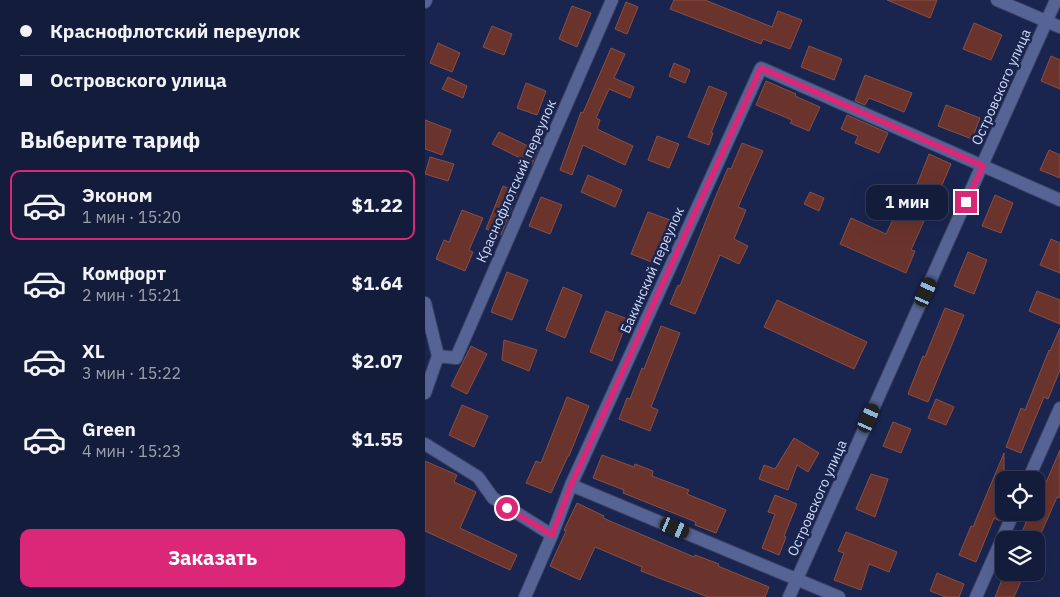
<!DOCTYPE html>
<html lang="ru">
<head>
<meta charset="utf-8">
<style>
  :root { --surface:#141c3b; --page:#212946; --text:#f1f3f6; --muted:#9da1af; --line:#333a55; --accent:#db2777 }
  body { margin:0; font-family:"IBM Plex Sans",sans-serif; background:var(--page); color:var(--text); height:100vh; display:flex; flex-direction:column; font-size:19px; white-space:nowrap }
  * { box-sizing:border-box; margin:0 }
  p { font-size:16px; color:var(--muted) }
  .icon { flex:none; width:28px; height:28px; fill:none; stroke:currentColor; stroke-width:2; stroke-linecap:round; stroke-linejoin:round }
  .map { position:relative; flex:1; overflow:hidden }
  .panel { display:flex; flex-direction:column; background:var(--surface); width:425px }
  .panel>* { flex:none }
  .guide { display:grid; align-content:center; height:110px; padding:0 20px; background:var(--surface) }
  .buttons { position:absolute; left:570px; top:471px; display:grid; gap:10px }
  .buttons a { display:grid; place-items:center; width:50px; height:50px; border-radius:10px; background:var(--surface); box-shadow:0 5px 20px #0002,0 0 0 1px var(--line); font-size:25px }
  .end { position:absolute; width:22px; height:22px; margin:-11px; border:6px solid #db2777; background:#fff; box-shadow:0 0 0 2px #fff }
  .from { border-radius:50% }
  .bubble { position:absolute; height:35px; border-radius:10px; background:var(--surface); box-shadow:0 5px 20px #0002,0 0 0 1px var(--line); font-size:16px; font-weight:700; line-height:35px; text-align:center }
  .car { position:absolute; width:15px; height:30px; margin:-15px -8px; border-radius:6px; box-shadow:0 0 4px 1px #0007; background:linear-gradient(#222 24%,#8ab4d8 0 40%,#222 0 76%,#8ab4d8 0 86%,#222 0) }
  .guide b { display:flex; align-items:center; gap:18px; height:48px; font-size:19px }
  .guide b+b { border-top:1px solid var(--line) }
  .guide i { width:12px; height:12px; background:var(--text) }
  ul { padding:0; list-style:none }
  li { display:flex; align-items:center; gap:15px; height:70px; margin:0 10px 8px; padding:0 10px; border:2px solid transparent; border-radius:10px }
  li div { flex:1 }
  li b { display:block; font-size:19px }
  li em { font-style:normal; font-weight:700 }
  li.current { border-color:var(--accent) }
  li>.icon { width:45px; height:45px; stroke-width:1.5 }
  h2 { padding:0 20px; font-size:22px; line-height:60px }
  .primary-button { display:flex; gap:10px; margin-top:auto; padding:10px 20px }
  .primary-button a { flex:1; height:58px; border-radius:10px; background:var(--accent); color:#fff; font-size:20px; font-weight:700; line-height:58px; text-align:center }
  main { display:flex; flex:1; min-height:0 }
  .map>svg:first-child { display:block }
  .building { fill:#6a342c; stroke:#884f45 }
  .lines { fill:none; stroke-linecap:round; stroke-linejoin:round }
  .minor-casing { stroke:#3b4166; stroke-width:14 }
  .minor { stroke:#556494; stroke-width:12 }
  .route { stroke:#db2777; stroke-width:6 }
  .labels { text-anchor:middle; stroke-width:5; stroke-linejoin:round; paint-order:stroke }
  .street-label { font-size:14px; fill:#d1daf6; stroke:#1a254f }
</style>
</head>
<body>
<main>
<section class="panel">
<div class="guide">
<b><i class="from"></i>Краснофлотский переулок</b>
<b><i></i>Островского улица</b>
</div>
<h2>Выберите тариф</h2>
<ul>
<li class="current"><svg class="icon" aria-label="car" viewBox="0 0 24 24"><path d="M5 17H2v-5l4-1 3-4h7l3 4 3 1v5h-3M9 17h6M6 11h13"/><circle cx="7" cy="17" r="2"/><circle cx="17" cy="17" r="2"/></svg><div><b>Эконом</b><p>1 мин · 15:20</p></div><em>$1.22</em></li>
<li><svg class="icon" aria-label="car" viewBox="0 0 24 24"><path d="M5 17H2v-5l4-1 3-4h7l3 4 3 1v5h-3M9 17h6M6 11h13"/><circle cx="7" cy="17" r="2"/><circle cx="17" cy="17" r="2"/></svg><div><b>Комфорт</b><p>2 мин · 15:21</p></div><em>$1.64</em></li>
<li><svg class="icon" aria-label="car" viewBox="0 0 24 24"><path d="M5 17H2v-5l4-1 3-4h7l3 4 3 1v5h-3M9 17h6M6 11h13"/><circle cx="7" cy="17" r="2"/><circle cx="17" cy="17" r="2"/></svg><div><b>XL</b><p>3 мин · 15:22</p></div><em>$2.07</em></li>
<li><svg class="icon" aria-label="car" viewBox="0 0 24 24"><path d="M5 17H2v-5l4-1 3-4h7l3 4 3 1v5h-3M9 17h6M6 11h13"/><circle cx="7" cy="17" r="2"/><circle cx="17" cy="17" r="2"/></svg><div><b>Green</b><p>4 мин · 15:23</p></div><em>$1.55</em></li>
</ul>
<div class="primary-button"><a>Заказать</a></div>
</section>
<div class="map">
<svg width="635" height="597" viewBox="0 0 635 597">
  <rect width="100%" height="100%" fill="#1a254f"/>
  <path class="building" d="M249 0H280L347 27 353 11 377 20 365 49 338 39 336 44 245 9Z
    M462 0H512L505 18Z
    M201 2 213 7 202 34 190 29Z
    M147 6 166 13 152 47 134 39Z
    M549 23 577 35 566 60 538 49Z
    M67 26 87 34 79 55 58 47Z
    M13 43 35 53 27 72 5 63Z
    M384 46 417 59 409 80 376 67Z
    M186 48 200 54 189 78 209 87 205 98 184 89 171 118 175 120 172 129 208 146 200 165 158 145 147 175 135 170 156 112 158 113Z
    M626 56 635 60V89L616 81Z
    M249 63 265 70 260 83 244 76Z
    M440 75 487 93 479 112 444 98 440 105 430 101Z
    M23 77 42 86 38 98 17 89Z
    M341 81 371 94 370 96 395 107 384 131 365 123 367 120 331 105Z
    M101 83 121 91 112 115 92 108Z
    M284 86 302 93 286 133H288L284 145 263 137Z
    M521 105 555 118 547 139 513 126Z
    M422 115 463 133 454 153 430 143 433 136 416 129Z
    M0 120 26 130 17 155 0 149Z
    M74 132 103 146 107 139 115 144 107 164 67 144Z
    M232 136 254 144 244 168 223 160Z
    M317 143 338 151 313 207 321 210 309 239 323 246 314 264 295 255 270 314 245 304 253 285 255 286 290 198 303 168 306 169Z
    M624 150 635 155V178L615 170Z
    M504 154 526 164 505 213 503 212 486 250 490 251 481 273 415 244 426 218 461 234 474 207 482 210Z
    M5 157 29 164 23 181 0 174Z
    M163 175 197 190 190 207 156 192Z
    M78 186 93 192 76 235 61 229Z
    M385 192 399 198 394 211 379 204Z
    M570 195 588 203 576 233 557 226Z
    M116 197 137 205 125 234 104 226Z
    M37 210 58 218 44 250 48 252 40 271 11 259 19 240 24 242Z
    M223 212 245 220 229 263 206 254Z
    M626 239 635 243V273L615 265Z
    M543 252 562 260 549 294 529 286Z
    M82 272 103 280 87 320 66 312Z
    M138 287 157 295 140 338 121 330Z
    M612 291 635 300V324L604 311Z
    M352 300 442 342 429 369 339 327Z
    M520 308 539 315 503 402 483 394 498 356 500 357Z
    M181 311 203 319 187 361 165 352Z
    M236 326 255 333 226 407 233 410 225 431 194 419 202 398 205 399 217 368 219 369Z
    M635 328V370L623 399 619 397 596 453 581 447 596 408 600 410 624 350 625 351Z
    M79 340 112 350 104 371 77 360Z
    M46 346 62 354 42 394 26 386Z
    M142 397 164 406 144 456H143L126 493 101 483 111 461 116 463Z
    M511 399 529 407 521 425 503 418Z
    M37 405 63 416 49 447 24 435Z
    M468 422 486 429 476 453 458 446Z
    M369 438 394 453 383 472 372 465 363 490 334 479 339 465 350 469Z
    M635 450V498L632 497 611 545V540H594L605 512H611V506Z
    M579 453V513L575 521 569 518 551 562 534 555 546 526 548 527Z
    M177 455 209 467 210 464 228 471 227 476 264 490 262 494 301 510 291 533 270 525 271 522 198 493 199 490 168 478Z
    M0 461 32 475 29 482 51 492 35 528 92 555 85 570 0 531Z
    M446 474 463 479 450 517 431 509Z
    M350 495 372 504 359 536 361 537 354 555 337 548 350 514 343 512Z
    M152 503 179 516 178 518 269 557 270 555 294 564 293 566 344 587 340 597H283L216 571 217 567 170 547 155 580 125 566 141 531 139 530Z
    M421 532 472 552 464 572 444 564 436 590 409 580 419 553 413 551Z
    M580 572H600L589 597H570Z
    M512 573 539 584 534 597H521L505 591Z"/>
  <g class="lines">
    <g class="minor-casing">
      <path id="minor" d="M572 0 635 27
        M0 2 1 0
        M0 303 13 356 0 393
        M13 356 31 358 187 0
        M0 444 53 477 68 498 127 535
        M603 480 635 408
        M146 485 414 597
        M100 597 127 535 146 485 336 68 635 200
        M364 597 631 0
        M551 597 589 512"/>
    </g>
    <use href="#minor" class="minor"/>
  </g>
  <g class="lines">
    <path class="route" d="M82 508 127 535 146 485 336 68 558 166 541 202"/>
  </g>
  <g class="labels">
    <g class="street-label">
      <text transform="translate(576 87) rotate(-66)" y="5">Островского улица</text>
      <text transform="translate(91 181) rotate(-66)" y="5">Краснофлотский переулок</text>
      <text transform="translate(227 270) rotate(-66)" y="5">Бакинский переулок</text>
      <text transform="translate(392 498) rotate(-66)" y="5">Островского улица</text>
    </g>
  </g>
</svg>
<div class="buttons">
<a><svg class="icon" aria-label="locate" viewBox="0 0 24 24"><circle cx="12" cy="12" r="6"/><path d="M12 2v4M12 18v4M2 12h4M18 12h4"/></svg></a>
<a><svg class="icon" aria-label="layers" viewBox="0 0 24 24"><path d="M12 4l9 5-9 5-9-5zM3 14l9 5 9-5"/></svg></a>
</div>
<i class="end from" style="left:82px;top:508px"></i>
<i class="end" style="left:541px;top:202px"></i>
<div class="bubble" style="left:441px;top:185px;width:82px">1 мин</div>
<i class="car" style="left:501px;top:292px;rotate:24deg"></i>
<i class="car" style="left:444px;top:418px;rotate:24deg"></i>
<i class="car" style="left:250px;top:528px;rotate:113deg"></i>
</div>
</main>
</body>
</html>
